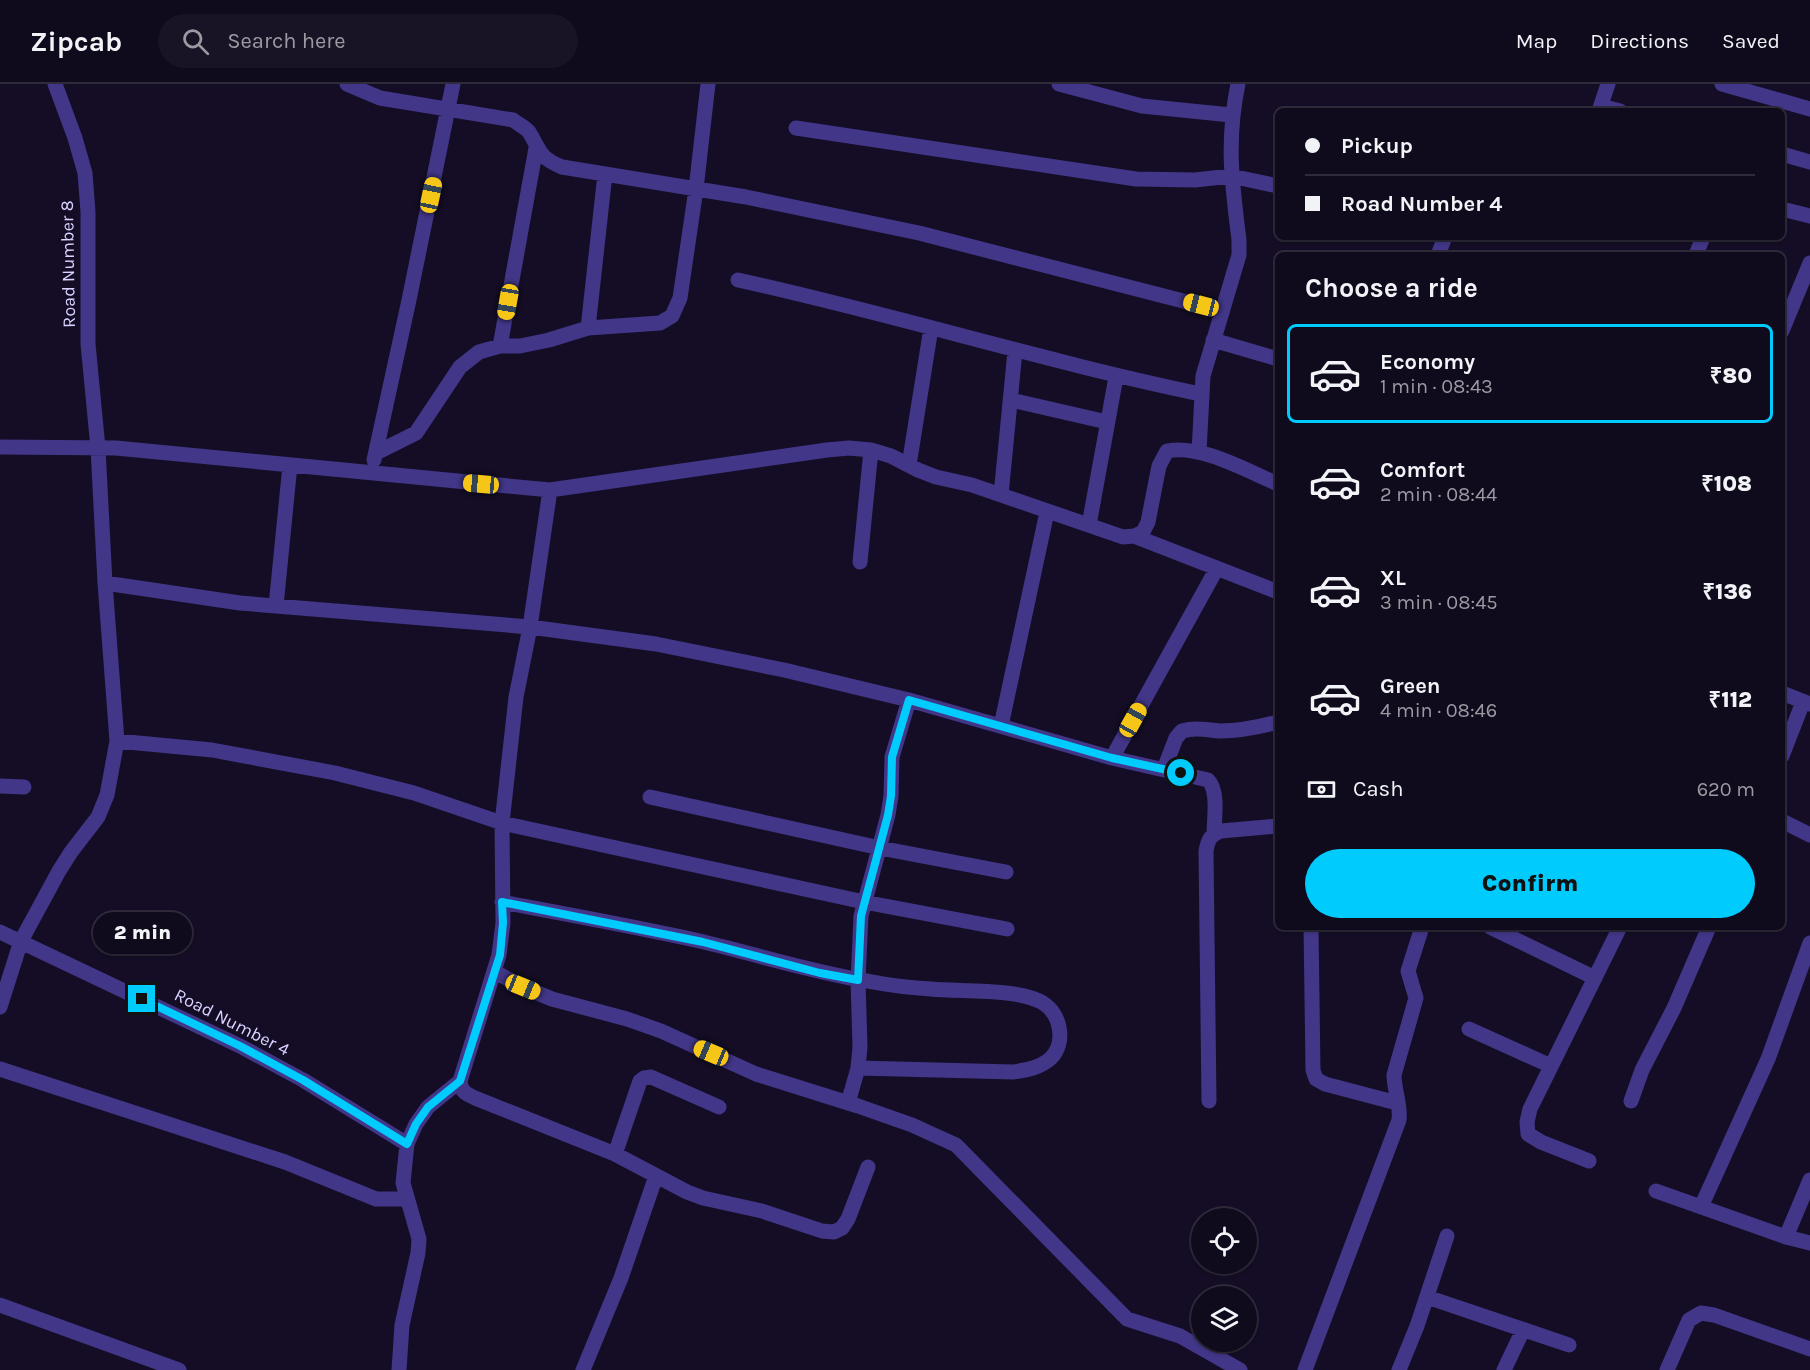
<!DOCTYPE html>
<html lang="en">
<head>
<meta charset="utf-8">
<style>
  :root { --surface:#0f0a1c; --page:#181325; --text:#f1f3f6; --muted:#9b9aa3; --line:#2f2b3b; --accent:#00cbfd }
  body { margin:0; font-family:Karla,sans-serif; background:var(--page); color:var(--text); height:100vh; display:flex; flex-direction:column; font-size:22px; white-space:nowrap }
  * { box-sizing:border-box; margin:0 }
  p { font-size:20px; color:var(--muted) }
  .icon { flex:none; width:33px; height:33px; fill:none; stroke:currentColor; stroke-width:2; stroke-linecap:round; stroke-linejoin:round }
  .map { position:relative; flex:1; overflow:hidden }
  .drawer { position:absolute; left:1275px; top:168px; width:510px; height:678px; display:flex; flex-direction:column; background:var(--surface); border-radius:9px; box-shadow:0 2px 4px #0004,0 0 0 2px var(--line) }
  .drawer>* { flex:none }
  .hud { position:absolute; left:1275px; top:24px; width:510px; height:132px; border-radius:9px; box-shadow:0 2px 4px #0004,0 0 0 2px var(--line); display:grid; align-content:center; height:132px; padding:0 30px; background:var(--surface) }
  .tools { position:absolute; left:1191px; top:1124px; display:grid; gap:12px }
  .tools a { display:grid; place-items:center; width:66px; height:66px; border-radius:50%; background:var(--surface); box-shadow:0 2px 4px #0004,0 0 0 2px var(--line); font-size:30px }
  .end { position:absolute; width:27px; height:27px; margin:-14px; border:8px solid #00cbfd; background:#111; box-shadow:0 0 0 3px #111 }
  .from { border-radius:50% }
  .bubble { position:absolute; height:42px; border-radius:21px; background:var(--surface); box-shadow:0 2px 4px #0004,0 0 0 2px var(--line); font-size:20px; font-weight:800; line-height:42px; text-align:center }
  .car { position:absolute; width:18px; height:36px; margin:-18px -9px; border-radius:8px; box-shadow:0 0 4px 2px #0007; background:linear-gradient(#f5c518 24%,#345 0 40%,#f5c518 0 76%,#345 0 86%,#f5c518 0) }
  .hud b { display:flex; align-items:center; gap:21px; height:57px; font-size:22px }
  .hud b+b { border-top:2px solid var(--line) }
  .hud i { width:15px; height:15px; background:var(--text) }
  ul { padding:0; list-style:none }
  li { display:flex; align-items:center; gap:18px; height:99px; margin:0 12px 9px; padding:0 18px; border:3px solid transparent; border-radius:9px }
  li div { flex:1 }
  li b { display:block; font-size:22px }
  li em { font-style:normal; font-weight:800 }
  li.selected { border-color:var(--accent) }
  li>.icon { width:54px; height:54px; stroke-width:1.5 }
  h2 { padding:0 30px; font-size:27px; line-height:72px }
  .pay { display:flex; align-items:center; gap:15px; height:66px; padding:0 30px; font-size:22px }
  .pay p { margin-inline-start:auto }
  .button { display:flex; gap:12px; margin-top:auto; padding:12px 30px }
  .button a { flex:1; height:69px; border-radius:36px; background:var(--accent); color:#111; font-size:24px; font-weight:800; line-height:69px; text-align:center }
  header { display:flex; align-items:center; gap:36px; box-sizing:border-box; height:84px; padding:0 30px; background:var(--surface); border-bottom:2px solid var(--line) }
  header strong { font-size:28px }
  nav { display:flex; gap:33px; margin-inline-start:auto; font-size:21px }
  .search { width:420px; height:54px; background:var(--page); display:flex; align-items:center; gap:15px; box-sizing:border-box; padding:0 21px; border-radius:33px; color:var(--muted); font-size:22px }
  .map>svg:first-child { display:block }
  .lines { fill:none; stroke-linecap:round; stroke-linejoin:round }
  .minor { stroke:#413687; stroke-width:15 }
  .route { stroke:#00cbfd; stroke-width:8 }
  .labels { text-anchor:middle; stroke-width:6; stroke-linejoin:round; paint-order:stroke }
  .street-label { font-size:18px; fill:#dbd2ff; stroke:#140d25 }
</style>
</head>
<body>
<header>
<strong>Zipcab</strong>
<div class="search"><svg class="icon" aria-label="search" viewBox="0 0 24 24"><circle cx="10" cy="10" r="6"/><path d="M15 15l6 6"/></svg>Search here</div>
<nav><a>Map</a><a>Directions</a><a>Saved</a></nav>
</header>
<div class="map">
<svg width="1810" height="1286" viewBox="0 0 1810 1286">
  <rect width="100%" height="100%" fill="#140d25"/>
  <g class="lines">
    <path class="minor" d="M347 0 380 14 513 36C518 40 525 43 529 48 541 67 538 73 562 83L746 113 919 149 1222 227
      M1059 0 1142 22 1231 31
      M1722 0 1810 25
      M1601 22 1620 27
      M1599 27 1608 0
      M796 44 1136 95 1195 96 1231 92 1278 102
      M1782 70 1810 78
      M1782 125 1810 132
      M1438 171 1445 153
      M1696 171 1703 153
      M738 196C894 230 1046 278 1201 310
      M588 244 605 90
      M1782 247 1810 179
      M1213 256 1278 275
      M500 262 536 64
      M1011 316 1107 338
      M0 363 116 364 550 406 827 366 849 364 871 366 891 372 918 386 936 393 972 401 1123 453 1134 452 1143 448 1148 438 1159 382 1167 367C1201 360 1247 387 1278 400
      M1199 368 1203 292 1239 171V156C1232 99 1226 58 1238 0
      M376 369 416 349 460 283 479 268 500 262H520L549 256 588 244 660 239 672 232 680 214 696 105 708 0
      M374 376 409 216 453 0
      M909 381 931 244
      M550 406 530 543 516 613 502 739 503 839 499 871 460 997C461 1008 466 1010 475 1014L615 1070 687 1108 703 1114 762 1127 822 1147 834 1148 842 1144 848 1135 868 1083
      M1001 411 1015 267
      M1089 441 1116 293
      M1134 452 1278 508
      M860 478 871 366
      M105 499 240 519 530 543 656 560 784 586 909 616 1112 674 1208 696C1219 707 1214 735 1214 750
      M276 522 290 381
      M1782 609 1810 620
      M1001 642 1047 428
      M117 657 212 666 335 689 414 709 502 739 864 818 1007 845
      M1782 672 1803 618
      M1112 674 1217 484
      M1164 685 1176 654 1182 647C1196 643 1206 646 1220 647 1240 647 1259 643 1278 638
      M0 702 24 703
      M650 713 880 764 1006 788
      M1782 737 1810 751
      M502 818C569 831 637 843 704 858 758 871 812 888 867 897 888 901 910 904 931 905 960 908 1019 904 1043 919 1061 930 1066 959 1051 974 1040 984 1027 986 1013 988L858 984
      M1311 843 1313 986 1316 995 1325 1000 1397 1019
      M1490 843 1595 894
      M0 848 240 962 303 996 407 1060
      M495 888 523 903 552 915 627 935 661 947 756 990 858 1022 912 1041 956 1061 1127 1235 1180 1252 1240 1286
      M0 923 21 857 59 787 71 768 98 733 107 711 117 657 105 499 98 364 88 260V128L85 89 75 54 55 0
      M1469 945 1551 982
      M0 985 285 1078 376 1115H406
      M1209 1017 1206 767C1208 756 1210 751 1221 747L1278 742
      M1631 1017 1642 986 1674 924 1709 843
      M848 1019 858 984 860 963 858 896 861 832 888 731 891 712 892 673 909 616
      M615 1070 640 997 644 994 651 993 719 1023
      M1589 1077 1541 1058 1528 1050 1527 1038 1530 1025 1620 843
      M1656 1107 1786 1153 1810 1159
      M1701 1123 1768 975 1810 859
      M1786 1153 1810 1096
      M1427 1213 1569 1261
      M0 1221 179 1286
      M399 1286 402 1241 418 1169 419 1155 403 1099 407 1060 416 1040 428 1023 460 997
      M583 1286 621 1194 656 1092
      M1305 1286 1399 1036C1401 1021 1394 1006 1394 991L1416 914 1408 887 1422 843
      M1399 1286 1417 1242 1447 1152
      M1504 1286 1523 1246
      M1667 1286 1689 1236 1701 1229 1714 1231 1810 1265"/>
  </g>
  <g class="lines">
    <path class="route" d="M142 915 240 962 303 996 407 1060 416 1040 428 1023 460 997 500 871 503 839 502 818 703 858 820 889 858 896 861 832 888 731 891 712 892 673 909 616 1112 674 1181 689"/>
  </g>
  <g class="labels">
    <g class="street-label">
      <text transform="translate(68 180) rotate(-91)" y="6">Road Number 8</text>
      <text transform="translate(232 938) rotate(27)" y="6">Road Number 4</text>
    </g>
  </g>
</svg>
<div class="tools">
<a><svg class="icon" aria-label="locate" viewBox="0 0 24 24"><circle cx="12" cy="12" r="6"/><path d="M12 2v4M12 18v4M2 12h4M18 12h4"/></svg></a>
<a><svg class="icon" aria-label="layers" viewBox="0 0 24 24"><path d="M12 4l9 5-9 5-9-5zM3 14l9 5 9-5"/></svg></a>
</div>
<i class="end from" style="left:1181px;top:689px"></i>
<i class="end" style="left:142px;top:915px"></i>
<div class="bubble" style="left:93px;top:828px;width:99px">2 min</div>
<i class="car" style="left:431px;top:111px;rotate:12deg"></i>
<i class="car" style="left:508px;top:218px;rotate:190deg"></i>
<i class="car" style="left:1201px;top:221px;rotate:284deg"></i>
<i class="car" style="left:481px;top:400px;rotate:275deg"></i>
<i class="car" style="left:1133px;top:636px;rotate:29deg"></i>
<i class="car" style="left:523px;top:903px;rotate:112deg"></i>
<i class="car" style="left:711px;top:969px;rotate:293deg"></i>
<div class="hud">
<b><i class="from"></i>Pickup</b>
<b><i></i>Road Number 4</b>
</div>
<section class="drawer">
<h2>Choose a ride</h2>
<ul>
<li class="selected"><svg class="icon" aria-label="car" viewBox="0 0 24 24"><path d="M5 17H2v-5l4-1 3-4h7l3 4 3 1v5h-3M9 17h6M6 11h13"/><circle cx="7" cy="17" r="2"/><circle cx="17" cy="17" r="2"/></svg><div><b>Economy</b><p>1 min · 08:43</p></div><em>₹80</em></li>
<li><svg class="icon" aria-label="car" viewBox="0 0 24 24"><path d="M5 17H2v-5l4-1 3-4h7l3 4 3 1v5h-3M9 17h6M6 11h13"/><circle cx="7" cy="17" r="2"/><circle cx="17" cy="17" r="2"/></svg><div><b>Comfort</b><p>2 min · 08:44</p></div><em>₹108</em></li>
<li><svg class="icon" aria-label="car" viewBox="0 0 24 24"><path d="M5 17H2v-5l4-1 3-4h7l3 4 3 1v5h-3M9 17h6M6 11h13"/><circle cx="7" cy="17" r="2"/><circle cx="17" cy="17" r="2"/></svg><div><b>XL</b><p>3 min · 08:45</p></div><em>₹136</em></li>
<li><svg class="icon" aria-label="car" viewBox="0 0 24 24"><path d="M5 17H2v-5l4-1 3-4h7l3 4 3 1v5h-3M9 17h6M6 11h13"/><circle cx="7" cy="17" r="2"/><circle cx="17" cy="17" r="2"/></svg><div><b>Green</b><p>4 min · 08:46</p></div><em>₹112</em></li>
</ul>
<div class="pay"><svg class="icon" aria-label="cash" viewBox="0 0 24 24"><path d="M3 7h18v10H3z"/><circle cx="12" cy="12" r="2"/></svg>Cash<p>620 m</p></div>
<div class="button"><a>Confirm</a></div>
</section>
</div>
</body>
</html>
